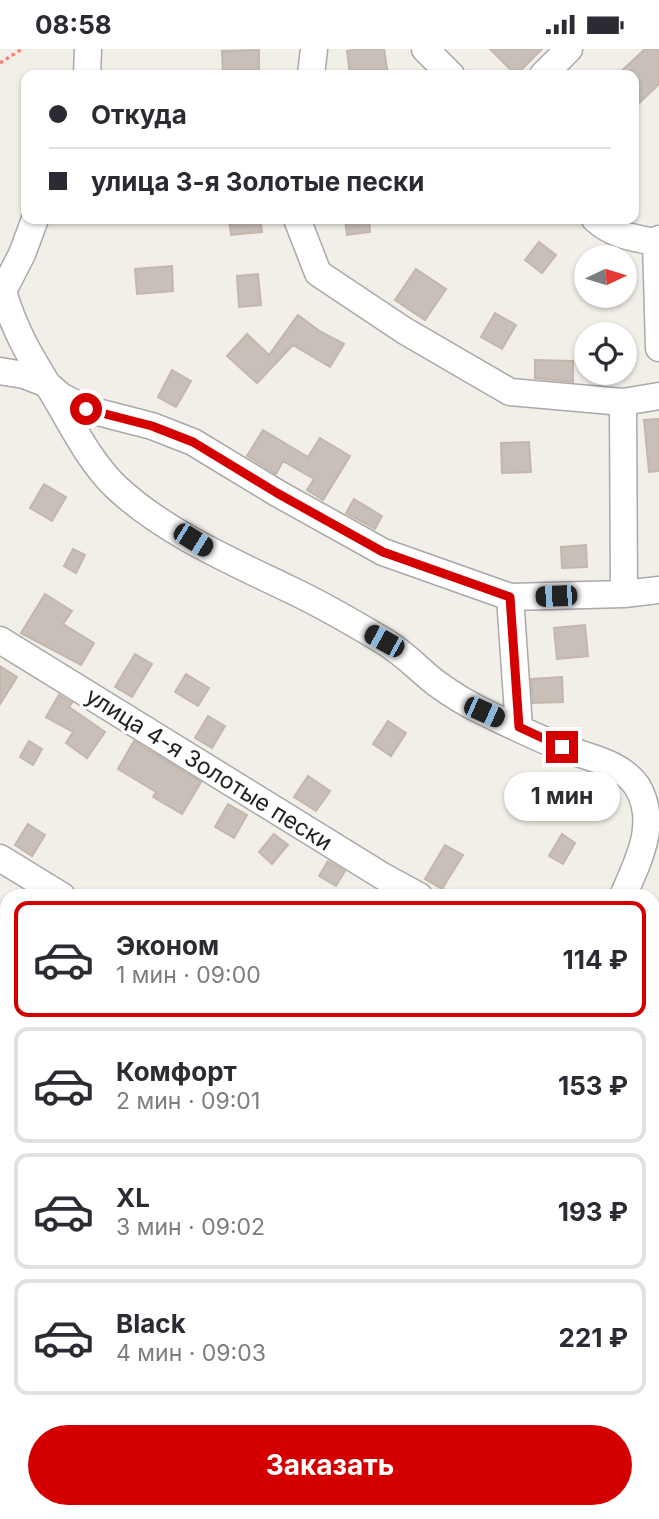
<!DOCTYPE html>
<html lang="ru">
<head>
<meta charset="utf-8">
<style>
  :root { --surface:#fff; --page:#f2f2f3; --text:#2b2b33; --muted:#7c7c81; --line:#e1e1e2; --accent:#d40000 }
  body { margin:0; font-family:Inter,sans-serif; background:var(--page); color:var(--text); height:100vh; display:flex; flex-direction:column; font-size:26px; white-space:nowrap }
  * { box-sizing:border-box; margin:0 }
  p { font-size:23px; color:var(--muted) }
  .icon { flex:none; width:38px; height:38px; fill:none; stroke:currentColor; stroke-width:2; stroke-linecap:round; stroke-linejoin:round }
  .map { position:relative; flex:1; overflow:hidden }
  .panel { position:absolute; left:0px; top:840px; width:660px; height:630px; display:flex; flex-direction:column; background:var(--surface); border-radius:21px 21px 0 0; box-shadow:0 2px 5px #0004 }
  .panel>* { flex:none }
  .guide { position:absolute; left:21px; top:21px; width:618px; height:154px; border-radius:14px; box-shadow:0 2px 5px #0004; display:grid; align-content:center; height:154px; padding:0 28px; background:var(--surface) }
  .needle { width:46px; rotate:86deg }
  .fabs { position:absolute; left:574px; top:196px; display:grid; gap:14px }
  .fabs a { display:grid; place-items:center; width:63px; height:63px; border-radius:50%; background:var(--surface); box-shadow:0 2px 5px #0004; font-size:35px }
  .end { position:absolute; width:32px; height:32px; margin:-16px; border:9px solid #d40000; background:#fff; box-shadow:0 0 0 4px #fff }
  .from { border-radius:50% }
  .bubble { position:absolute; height:49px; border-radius:24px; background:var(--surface); box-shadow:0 2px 5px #0004; font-size:23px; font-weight:700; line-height:49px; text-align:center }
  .car { position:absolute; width:21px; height:42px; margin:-21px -10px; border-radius:9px; box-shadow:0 0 5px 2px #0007; background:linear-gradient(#222 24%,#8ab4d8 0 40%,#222 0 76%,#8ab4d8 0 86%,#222 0) }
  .guide b { display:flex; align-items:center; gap:24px; height:66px; font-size:26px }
  .guide b+b { border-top:2px solid var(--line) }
  .guide i { width:18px; height:18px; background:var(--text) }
  ul { padding:12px 0 0; list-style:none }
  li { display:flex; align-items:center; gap:21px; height:116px; margin:0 14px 10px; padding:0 14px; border:4px solid var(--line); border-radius:14px }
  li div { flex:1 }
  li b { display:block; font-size:26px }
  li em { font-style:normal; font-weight:700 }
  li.selected { border-color:var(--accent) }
  li>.icon { width:63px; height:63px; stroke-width:1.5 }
  .button { display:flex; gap:14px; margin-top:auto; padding:14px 28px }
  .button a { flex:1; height:80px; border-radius:42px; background:var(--accent); color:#fff; font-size:28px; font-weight:700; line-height:80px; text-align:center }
  .status { display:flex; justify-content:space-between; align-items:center; height:49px; padding:0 35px; background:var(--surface); direction:ltr }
  .status svg { height:19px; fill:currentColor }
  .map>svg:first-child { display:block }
  .forest { fill:#add19e }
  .building { fill:#c7bfb8; stroke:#c4b6ab; stroke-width:2 }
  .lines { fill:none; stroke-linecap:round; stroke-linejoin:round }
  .minor-casing { stroke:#a9a9a9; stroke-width:29 }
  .path { stroke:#fa8072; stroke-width:3.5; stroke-dasharray:3.5 3.5; stroke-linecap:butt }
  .minor { stroke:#fff; stroke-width:26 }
  .route { stroke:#d40000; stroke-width:9 }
  .labels { text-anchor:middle; stroke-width:6; stroke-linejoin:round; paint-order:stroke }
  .street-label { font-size:23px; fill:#222; stroke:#fff }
</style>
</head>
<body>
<div class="status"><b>08:58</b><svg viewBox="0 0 49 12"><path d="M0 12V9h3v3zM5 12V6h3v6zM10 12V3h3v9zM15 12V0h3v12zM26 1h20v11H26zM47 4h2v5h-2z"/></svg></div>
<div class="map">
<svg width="659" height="1470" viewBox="0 0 659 1470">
  <rect width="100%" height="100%" fill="#f2efe9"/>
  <path class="forest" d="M295 1463H564L569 1470H288Z"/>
  <path class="building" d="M358 0H384L388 26H350L347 2Z
    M490 0H542L516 26Z
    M645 0H659V35L634 59V26H617Z
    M259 1V26H223L222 2Z
    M229 170H260L262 183 231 186Z
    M345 170H369L370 183 347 186Z
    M539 193 556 206 542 224 525 211Z
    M172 217 173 242 137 245 135 220Z
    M416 220 446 240 425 271 395 251Z
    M258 225 261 256 239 258 237 227Z
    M495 264 516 276 502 300 481 288Z
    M298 266 321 283 344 295 330 318 293 296 257 334 227 307 247 285 269 306Z
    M535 311 573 312V333L535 329Z
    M172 321 191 332 176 358 158 348Z
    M659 370V422L649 423 644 371Z
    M263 381 308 408 320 389 350 407 323 451 307 441 314 430 283 412 276 425 247 407Z
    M529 393 531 423 502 424 501 394Z
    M44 435 66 448 52 472 30 459Z
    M354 450 382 467 375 480 346 464Z
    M586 496 587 518 562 519 561 498Z
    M73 500 85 506 76 524 64 517Z
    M45 545 72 562 63 575 94 594 81 616 21 584Z
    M585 576 588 607 557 610 554 579Z
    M135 605 152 615 132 648 115 638Z
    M0 617 17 628 0 655Z
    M186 625 209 639 198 657 175 643Z
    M562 628 563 653 533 654 531 630Z
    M59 646 72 654 69 658 105 683 87 709 66 694 73 683 46 668Z
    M208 667 225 677 212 699 195 689Z
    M388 672 406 684 391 707 373 695Z
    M29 692 42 700 33 716 20 708Z
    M134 692 201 733 182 765 153 748 156 743 118 720Z
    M547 724 564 735 550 758 533 747Z
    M308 727 330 742 316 762 294 748Z
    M228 755 247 766 234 789 215 778Z
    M28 775 45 786 32 807 15 796Z
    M274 785 288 796 272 815 259 803Z
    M562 785 575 794 563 815 549 807Z
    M445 796 463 806 442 840 425 830Z
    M328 812 345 822 336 837 319 827Z"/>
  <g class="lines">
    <g class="minor-casing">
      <path id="minor" d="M425 0 451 26
        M87 26 88 0
        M311 26 314 0
        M543 26 569 0
        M297 170 318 224 405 282 510 343 623 353 659 347
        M595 170C612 186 633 189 656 193L659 190
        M656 193 659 299
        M3 242C15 284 32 310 54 346 73 378 90 413 116 438 164 483 231 512 289 540 321 555 352 573 382 591 403 603 418 620 436 634 451 645 469 656 486 664 511 676 537 689 563 699 589 709 620 713 637 737 659 774 638 812 623 847
        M0 248 22 205 35 170
        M0 322 24 326 47 335 61 347 86 360 152 377 193 393 277 444 383 503 510 548 624 545 659 541
        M623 353 624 545
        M510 548 519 678
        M0 591 384 828 419 847
        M0 809 62 847
        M0 1031 7 1036
        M653 1096 659 1093
        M209 1470 217 1463"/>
    </g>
    <path class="path" d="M0 14 22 0
      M653 1366 659 1368"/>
    <use href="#minor" class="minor"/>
  </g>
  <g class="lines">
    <path class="route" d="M86 360 152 377 193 393 277 444 383 503 510 548 519 678 562 698"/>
  </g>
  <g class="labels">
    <g class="street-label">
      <text transform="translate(209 720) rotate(32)" y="8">улица 4-я Золотые пески</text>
    </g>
  </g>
</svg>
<div class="fabs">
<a><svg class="needle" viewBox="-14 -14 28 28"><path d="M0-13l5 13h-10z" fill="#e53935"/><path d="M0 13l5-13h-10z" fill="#7c7c81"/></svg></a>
<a><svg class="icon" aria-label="locate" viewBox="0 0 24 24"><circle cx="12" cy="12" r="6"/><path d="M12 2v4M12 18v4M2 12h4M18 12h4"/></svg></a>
</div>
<i class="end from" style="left:86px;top:360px"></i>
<i class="end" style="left:562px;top:698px"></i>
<div class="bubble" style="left:504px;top:723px;width:116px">1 мин</div>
<i class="car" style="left:193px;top:491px;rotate:122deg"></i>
<i class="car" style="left:556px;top:547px;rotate:268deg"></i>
<i class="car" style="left:384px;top:592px;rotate:299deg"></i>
<i class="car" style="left:484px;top:663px;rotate:114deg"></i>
<div class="guide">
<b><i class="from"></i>Откуда</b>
<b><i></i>улица 3-я Золотые пески</b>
</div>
<section class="panel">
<ul>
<li class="selected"><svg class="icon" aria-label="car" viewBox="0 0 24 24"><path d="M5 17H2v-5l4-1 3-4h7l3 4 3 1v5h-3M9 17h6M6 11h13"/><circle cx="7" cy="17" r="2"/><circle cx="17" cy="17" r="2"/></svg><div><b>Эконом</b><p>1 мин · 09:00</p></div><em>114 ₽</em></li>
<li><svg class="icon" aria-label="car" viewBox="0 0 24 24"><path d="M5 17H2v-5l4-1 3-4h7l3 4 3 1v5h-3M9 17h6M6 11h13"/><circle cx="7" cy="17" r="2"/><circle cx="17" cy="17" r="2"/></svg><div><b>Комфорт</b><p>2 мин · 09:01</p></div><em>153 ₽</em></li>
<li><svg class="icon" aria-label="car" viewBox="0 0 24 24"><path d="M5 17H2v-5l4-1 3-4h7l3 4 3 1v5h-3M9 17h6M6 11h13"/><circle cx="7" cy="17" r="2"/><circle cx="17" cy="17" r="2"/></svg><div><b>XL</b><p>3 мин · 09:02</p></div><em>193 ₽</em></li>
<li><svg class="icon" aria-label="car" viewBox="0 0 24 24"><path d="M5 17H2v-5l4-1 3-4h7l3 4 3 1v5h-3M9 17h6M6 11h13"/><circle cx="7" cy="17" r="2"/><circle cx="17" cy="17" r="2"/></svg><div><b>Black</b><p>4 мин · 09:03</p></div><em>221 ₽</em></li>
</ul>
<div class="button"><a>Заказать</a></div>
</section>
</div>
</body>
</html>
